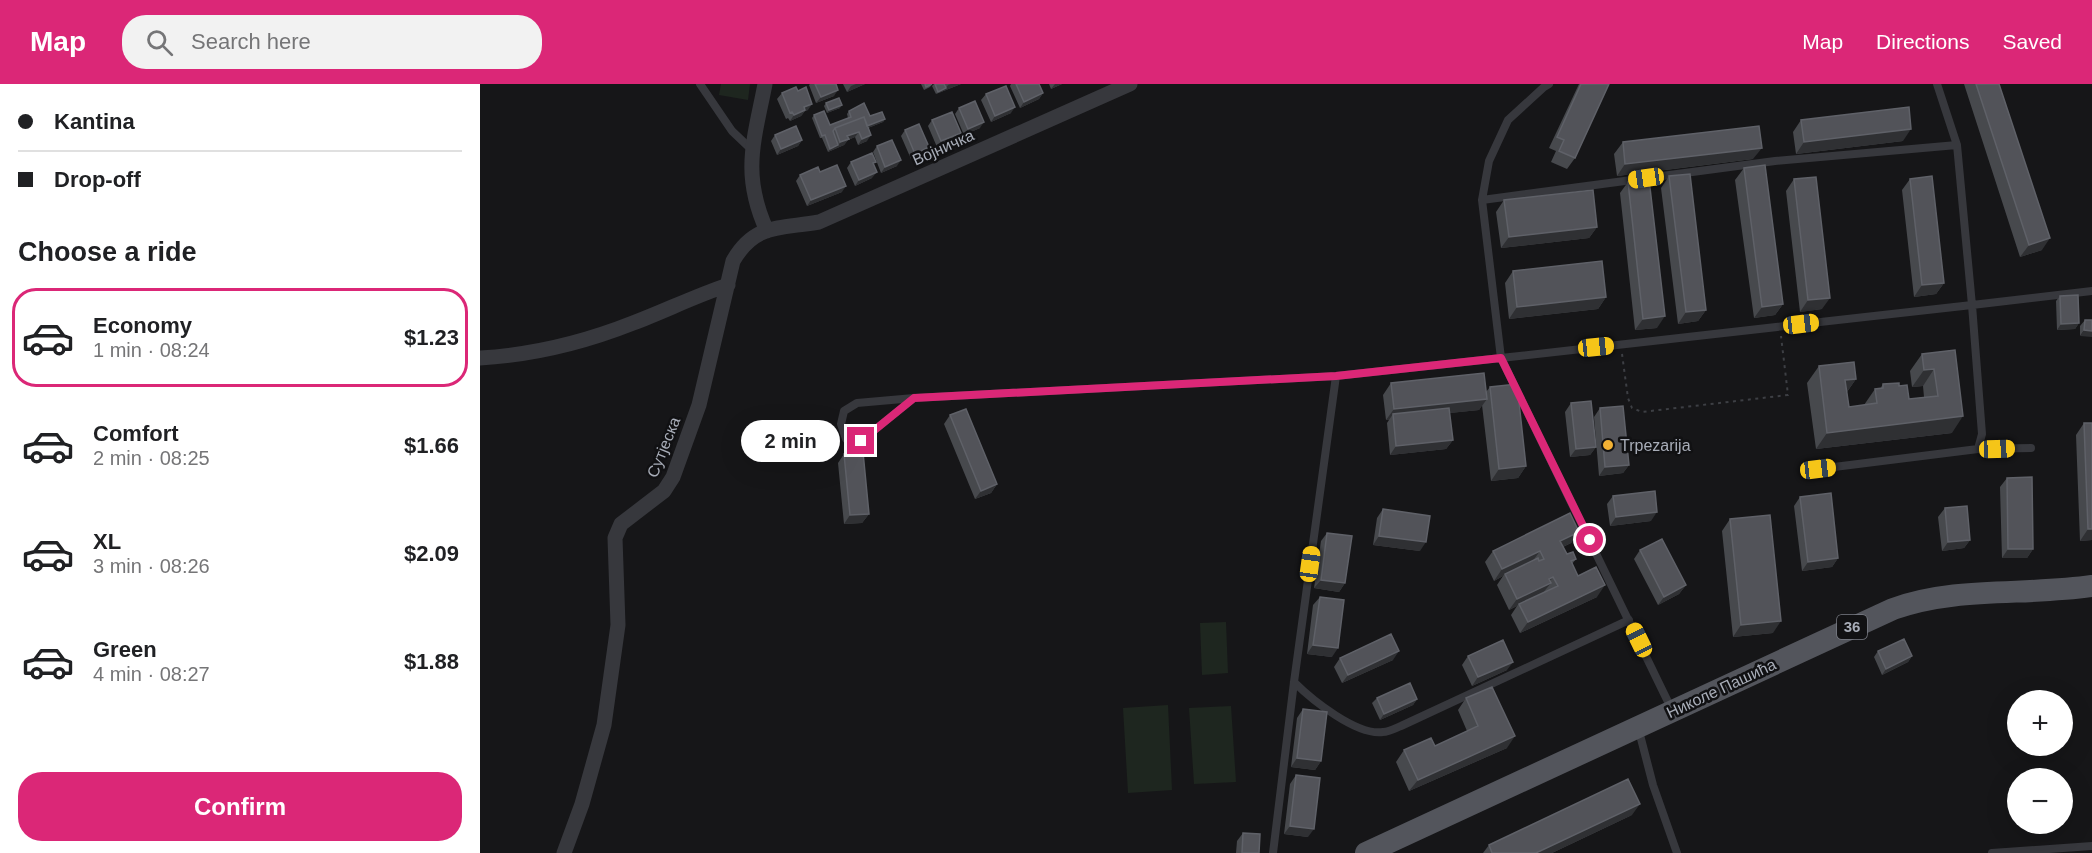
<!DOCTYPE html>
<html lang="en">
<head>
<meta charset="utf-8">
<style>
  :root { --surface:#fff; --page:#f2f2f2; --text:#202124; --muted:#757577; --line:#e0e0e0; --accent:#db2777 }
  body { margin:0; font-family:Arial,sans-serif; background:var(--page); color:var(--text); height:100vh; display:flex; flex-direction:column; font-size:22px; white-space:nowrap }
  * { box-sizing:border-box; margin:0 }
  p { font-size:20px; color:var(--muted) }
  .icon { flex:none; width:33px; height:33px; fill:none; stroke:currentColor; stroke-width:2; stroke-linecap:round; stroke-linejoin:round }
  .map { position:relative; flex:1; overflow:hidden }
  .drawer { display:flex; flex-direction:column; background:var(--surface); width:480px }
  .drawer>* { flex:none }
  .banner { display:grid; align-content:center; height:132px; padding:0 18px; background:var(--surface) }
  .tools { position:absolute; left:1527px; top:606px; display:grid; gap:12px }
  .tools a { display:grid; place-items:center; width:66px; height:66px; border-radius:50%; background:var(--surface); box-shadow:0 6px 24px #0002; font-size:30px }
  .end { position:absolute; width:27px; height:27px; margin:-14px; border:8px solid #db2777; background:#fff; box-shadow:0 0 0 3px #fff }
  .from { border-radius:50% }
  .bubble { position:absolute; height:42px; border-radius:21px; background:var(--surface); box-shadow:0 6px 24px #0002; font-size:20px; font-weight:600; line-height:42px; text-align:center }
  .car { position:absolute; width:18px; height:36px; margin:-18px -9px; border-radius:8px; box-shadow:0 0 4px 2px #0007; background:linear-gradient(#f5c518 24%,#345 0 40%,#f5c518 0 76%,#345 0 86%,#f5c518 0) }
  .banner b { display:flex; align-items:center; gap:21px; height:57px; font-size:22px }
  .banner b+b { border-top:2px solid var(--line) }
  .banner i { width:15px; height:15px; background:var(--text) }
  ul { padding:0; list-style:none }
  li { display:flex; align-items:center; gap:18px; height:99px; margin:0 12px 9px; padding:0 6px; border:3px solid transparent; border-radius:24px }
  li div { flex:1 }
  li b { display:block; font-size:22px }
  li em { font-style:normal; font-weight:600 }
  li.current { border-color:var(--accent) }
  li>.icon { width:54px; height:54px; stroke-width:1.5 }
  h2 { padding:0 18px; font-size:27px; line-height:72px }
  .action { display:flex; gap:12px; margin-top:auto; padding:12px 18px }
  .action a { flex:1; height:69px; border-radius:24px; background:var(--accent); color:#fff; font-size:24px; font-weight:600; line-height:69px; text-align:center }
  header { display:flex; align-items:center; gap:36px; box-sizing:border-box; height:84px; padding:0 30px; background:var(--accent); color:#fff }
  header strong { font-size:28px }
  nav { display:flex; gap:33px; margin-inline-start:auto; font-size:21px }
  .search { width:420px; height:54px; background:var(--page); display:flex; align-items:center; gap:15px; box-sizing:border-box; padding:0 21px; border-radius:24px; color:var(--muted); font-size:22px }
  main { display:flex; flex:1; min-height:0 }
  .map>svg:first-child { display:block }
  .green { fill:#1e261f }
  .lines { fill:none; stroke-linecap:round; stroke-linejoin:round }
  .path { stroke:#3d3f44; stroke-width:2; stroke-dasharray:3 4.5; stroke-linecap:butt }
  .service { stroke:#37383d; stroke-width:8 }
  .minor { stroke:#37383d; stroke-width:15 }
  .primary { stroke:#53555c; stroke-width:22 }
  .wall { fill:#47494d }
  .shaded-wall { fill:#2f3033 }
  .building { fill:#525359; stroke:#5f6168; stroke-width:1.5 }
  .route { stroke:#db2777; stroke-width:8 }
  .poi-dot { fill:#f2b134; stroke:#111113; stroke-width:2 }
  .labels { text-anchor:middle; stroke-width:5; stroke-linejoin:round; paint-order:stroke }
  .shield { fill:#111113; stroke:#7b7e86; stroke-width:1.5 }
  .shield-label { font-size:15px; font-weight:bold; fill:#a8adb8 }
  .street-label { font-size:16px; fill:#a8adb8; stroke:#111113 }
  .poi-label { font-size:16px; fill:#a8adb8; stroke:#111113; text-anchor:start }
</style>
</head>
<body>
<header>
<strong>Map</strong>
<div class="search"><svg class="icon" aria-label="search" viewBox="0 0 24 24"><circle cx="10" cy="10" r="6"/><path d="M15 15l6 6"/></svg>Search here</div>
<nav><a>Map</a><a>Directions</a><a>Saved</a></nav>
</header>
<main>
<section class="drawer">
<div class="banner">
<b><i class="from"></i>Kantina</b>
<b><i></i>Drop-off</b>
</div>
<h2>Choose a ride</h2>
<ul>
<li class="current"><svg class="icon" aria-label="car" viewBox="0 0 24 24"><path d="M5 17H2v-5l4-1 3-4h7l3 4 3 1v5h-3M9 17h6M6 11h13"/><circle cx="7" cy="17" r="2"/><circle cx="17" cy="17" r="2"/></svg><div><b>Economy</b><p>1 min · 08:24</p></div><em>$1.23</em></li>
<li><svg class="icon" aria-label="car" viewBox="0 0 24 24"><path d="M5 17H2v-5l4-1 3-4h7l3 4 3 1v5h-3M9 17h6M6 11h13"/><circle cx="7" cy="17" r="2"/><circle cx="17" cy="17" r="2"/></svg><div><b>Comfort</b><p>2 min · 08:25</p></div><em>$1.66</em></li>
<li><svg class="icon" aria-label="car" viewBox="0 0 24 24"><path d="M5 17H2v-5l4-1 3-4h7l3 4 3 1v5h-3M9 17h6M6 11h13"/><circle cx="7" cy="17" r="2"/><circle cx="17" cy="17" r="2"/></svg><div><b>XL</b><p>3 min · 08:26</p></div><em>$2.09</em></li>
<li><svg class="icon" aria-label="car" viewBox="0 0 24 24"><path d="M5 17H2v-5l4-1 3-4h7l3 4 3 1v5h-3M9 17h6M6 11h13"/><circle cx="7" cy="17" r="2"/><circle cx="17" cy="17" r="2"/></svg><div><b>Green</b><p>4 min · 08:27</p></div><em>$1.88</em></li>
</ul>
<div class="action"><a>Confirm</a></div>
</section>
<div class="map">
<svg width="1612" height="769" viewBox="0 0 1612 769">
  <rect width="100%" height="100%" fill="#161618"/>
  <path class="green" d="M241 0H270L268 16 239 11Z
    M746 538 748 589 722 591 720 539Z
    M688 621 692 706 648 709 643 624Z
    M751 622 756 698 714 700 709 624Z"/>
  <g class="lines">
    <path class="path" d="M1142 270 1148 314 1152 324 1162 328 1308 311 1301 252"/>
    <path class="service" d="M220 0 252 47 272 66
      M1069 0 1064 3 1028 36 1009 77 1002 116 1021 274 1492 221 1477 61 1457 0
      M1002 116 1295 77 1477 61
      M434 314 381 357 366 355 361 340 364 327 377 319 434 314 856 292 1021 274 1191 624
      M1498 365 1551 364
      M1338 385 1498 365 1502 350 1492 221 1612 207
      M814 598C832 616 877 652 903 648 909 648 916 644 921 642L1149 536
      M1159 647 1173 701 1197 769
      M793 769 814 598 856 292
      M1512 769 1612 762"/>
    <path class="minor" d="M285 0C274 57 261 90 287 147
      M0 274C51 271 105 258 153 239 185 227 215 212 248 201
      M84 769 102 720 124 641 138 541 135 454 141 440 184 407 193 393 219 321 253 177C275 139 300 145 339 138L650 0"/>
    <path class="primary" d="M886 769 1413 525C1477 502 1545 512 1612 502"/>
  </g>
  <path class="wall" d="M330 0H356L354 12 336 19 329 1Z
    M363 0H385L367 8Z
    M441 0H452L450 3 444 6Z
    M454 0H481L456 10 452 2Z
    M531 0H559L563 9 559 15 540 24 530 2Z
    M569 0H582L571 5Z
    M1099 0H1129L1095 74 1087 85 1071 78 1076 67 1069 64Z
    M1484 0H1519L1562 166 1540 173Z
    M302 9 328 26 325 27 321 32 310 37 308 34 306 35 297 15Z
    M506 10 531 29 511 38 501 16Z
    M346 19 360 24 347 29 344 22Z
    M479 24 500 44 484 51 475 30Z
    M369 27 405 35 403 38 388 44 387 57 378 61 375 53 368 56 364 61 348 68 342 54H340L332 34 334 31 350 41 368 34 367 30Z
    M452 36 477 55 457 63 448 42Z
    M1321 36 1423 57 1316 70 1313 48Z
    M425 46 449 63 445 69 431 75 421 52Z
    M295 51 322 56 318 62 297 71 291 57Z
    M1143 58 1273 75 1137 92 1134 70Z
    M397 62 417 82 401 89 393 68Z
    M371 78 393 81 392 94 375 102 367 84Z
    M1264 84 1303 220 1295 231 1274 234 1255 96Z
    M320 91 362 108 327 122 316 97Z
    M1189 92 1226 226 1218 237 1198 240 1181 104Z
    M1314 95 1342 225 1320 228 1306 107Z
    M1430 95 1464 199 1456 210 1434 213 1422 106Z
    M1148 98 1177 244 1155 246 1140 109Z
    M1024 116 1117 143 1109 154 1021 164 1016 128Z
    M1033 187 1126 213 1118 225 1029 235 1025 199Z
    M1580 212 1599 239 1595 245 1577 246 1576 217Z
    M1605 236H1612L1600 252V242Z
    M1475 266 1472 349 1336 365 1327 299 1339 282 1376 295 1367 308 1369 323 1384 321 1395 305H1400L1403 300 1419 302 1429 315 1444 313 1443 302 1432 303 1430 287 1442 270Z
    M911 299 1006 308 1010 303 1046 382 1038 394 1011 397 1002 321 999 326 969 329 973 356 966 365 910 371 907 339 909 336H906L903 311Z
    M1091 319 1116 363 1110 371 1090 373 1085 328Z
    M1120 324 1149 381 1143 389 1119 392 1114 333Z
    M470 331 517 400 511 409 495 415 464 340Z
    M1604 339H1612V456L1600 457 1596 351Z
    M364 370 389 430 382 439 364 440 358 379Z
    M1527 394 1553 465 1547 474H1522L1520 403Z
    M1133 412 1171 437 1130 442 1127 420Z
    M1320 413 1358 474 1352 483 1322 487 1314 422Z
    M1465 424 1490 456 1484 464 1462 467 1458 433Z
    M903 425 940 467 893 461 897 434Z
    M1250 435 1293 549 1253 553 1242 447Z
    M1099 448 1091 459 1083 463 1087 470 1096 475 1092 480 1098 492 1117 513 1040 549 1031 531 1037 522 1029 526 1017 501 1023 492 1014 497 1005 478 1013 467Z
    M847 449 865 499 859 508 834 504 841 457Z
    M1160 466 1206 501 1199 510 1178 521 1154 475Z
    M840 513 852 573 827 570 833 521Z
    M1398 567 1432 572 1428 578 1402 591 1394 573Z
    M988 572 1027 586 992 602 982 581Z
    M860 574 913 576 862 599 854 583Z
    M897 614 937 615 933 621 900 636 892 619Z
    M986 614 1027 664 929 707 916 678 924 666 955 662 987 647 978 626Z
    M823 625 841 677 835 686 811 683 817 634Z
    M816 691 828 753 804 750 810 700Z
    M1152 731 1072 769H1003L1009 761Z
    M763 749 779 769H756L757 757Z"/>
  <path class="shaded-wall" d="M376 0H385L367 8 371 2Z
    M471 0H481L456 10 458 8 466 4 468 1Z
    M575 0H582L571 5Z
    M358 6 354 12 336 19 341 13Z
    M563 9 559 15 540 24 544 18Z
    M332 20 328 26 325 27 321 32 310 37 314 31 324 23Z
    M362 21 360 24 347 29 349 26Z
    M535 23 531 29 511 38 515 32Z
    M405 35 403 38 383 46 385 43Z
    M504 38 500 44 484 51 488 45Z
    M1431 45 1423 57 1316 70 1324 58Z
    M379 48 375 53 368 56 364 61 348 68 350 65 358 61 367 52Z
    M481 49 477 55 457 63 461 57Z
    M391 51 387 57 378 61 382 55Z
    M322 56 318 62 297 71 301 65Z
    M449 63 445 69 431 75 435 70Z
    M1282 64 1273 75 1137 92 1145 80Z
    M421 76 417 82 401 89 405 83Z
    M397 88 392 94 375 102 379 96Z
    M366 102 362 108 327 122 331 116Z
    M1117 143 1109 154 1021 164 1029 153Z
    M1570 154 1562 166 1540 173 1549 161Z
    M1464 199 1456 210 1434 213 1442 201Z
    M1126 213 1118 225 1029 235 1037 223Z
    M1350 214 1342 225 1320 228 1328 216Z
    M1303 220 1295 231 1274 234 1282 223Z
    M1226 226 1218 237 1198 240 1206 228Z
    M1185 232 1177 244 1155 246 1163 235Z
    M1599 239 1595 245 1577 246 1581 240Z
    M1604 246 1612 247V253L1600 252Z
    M1454 285 1443 302 1432 303 1444 286Z
    M1376 295 1364 312 1365 296Z
    M1007 315 999 326 914 335 913 330 909 336H906L914 325Z
    M1483 332 1472 349 1336 365 1347 349Z
    M973 356 966 365 910 371 916 362Z
    M1116 363 1110 371 1090 373 1096 365Z
    M1149 381 1143 389 1119 392 1125 383Z
    M1046 382 1038 394 1011 397 1019 385Z
    M517 400 511 409 495 415 501 407Z
    M1177 428 1171 437 1130 442 1136 433Z
    M389 430 382 439 364 440 370 431Z
    M1608 445H1612V456L1600 457Z
    M1099 448 1091 459 1072 468 1080 457Z
    M899 452 946 458 940 467 893 461Z
    M1490 456 1484 464 1462 467 1468 458Z
    M1528 465H1553L1547 474H1522Z
    M1060 467 1052 478 1025 490 1023 492 1014 497 1022 485Z
    M1358 474 1352 483 1322 487 1328 478Z
    M1073 493 1068 500 1071 499 1062 510 1039 520 1037 522 1029 526 1037 515Z
    M841 496 865 499 859 508 834 504Z
    M1125 501 1117 513 1040 549 1048 538Z
    M1206 501 1199 510 1178 521 1184 513Z
    M1301 537 1293 549 1253 553 1261 541Z
    M833 561 858 564 852 573 827 570Z
    M919 567 913 576 862 599 868 591Z
    M1432 572 1428 578 1402 591 1406 585Z
    M1033 578 1027 586 992 602 998 593Z
    M937 615 933 621 900 636 904 630Z
    M1035 652 1027 664 929 707 938 696Z
    M817 674 841 677 835 686 811 683Z
    M1160 720 1152 731 1072 769H1056Z
    M810 742 834 745 828 753 804 750Z"/>
  <path class="building" d="M335 0H356L358 6 341 13Z
    M445 0H452L446 3Z
    M455 0H464L466 4 458 8Z
    M536 0H559L563 9 544 18Z
    M1101 0H1129L1095 74 1079 67 1084 56 1077 53Z
    M1496 0H1519L1570 154 1549 161Z
    M526 2 535 23 515 32 506 10Z
    M316 3 318 7 326 3 332 20 324 23 325 26 314 31 312 28 310 29 302 9Z
    M359 14 362 21 349 26 346 19Z
    M495 17 504 38 488 45 479 24Z
    M384 19 390 32 402 28 405 35 387 42 384 33 355 44 353 47 358 61 350 65 345 51 342 52 334 31 344 27 350 41 371 33 369 27Z
    M1429 23 1431 45 1324 58 1321 36Z
    M472 28 481 49 461 57 452 36Z
    M384 33 391 51 382 55 379 48 367 52 369 55 360 58 355 44Z
    M439 40 449 63 435 70 425 46Z
    M316 42 322 56 301 65 295 51Z
    M1279 42 1282 64 1145 80 1143 58Z
    M412 56 421 76 405 83 397 62Z
    M392 69 396 78 393 79 397 88 379 96 371 78Z
    M357 81 366 102 331 116 320 91 338 83 340 88Z
    M1285 81 1303 220 1282 223 1264 84Z
    M1210 90 1226 226 1206 228 1189 92Z
    M1452 92 1464 199 1442 201 1430 95Z
    M1336 93 1350 214 1328 216 1314 95Z
    M1169 95 1185 232 1163 235 1148 98Z
    M1113 106 1117 143 1029 153 1024 116Z
    M1122 177 1126 213 1037 223 1033 187Z
    M1598 211 1599 239 1581 240 1580 212Z
    M1605 236H1612V247L1604 246Z
    M1475 266 1483 332 1347 349 1339 282 1374 278 1376 295 1365 296 1369 323 1397 319 1395 305 1403 304V300L1419 299V302L1427 301 1429 315 1458 312 1454 285 1444 286 1442 270Z
    M1004 289 1007 315 914 325 911 299Z
    M1037 300 1046 382 1019 385 1010 303Z
    M1111 317 1116 363 1096 365 1091 319Z
    M1143 322 1149 381 1125 383 1120 324Z
    M969 324 973 356 916 362 913 330Z
    M486 325 517 400 501 407 470 331Z
    M1604 339H1612V445H1608Z
    M383 368 389 430 370 431 364 370Z
    M1552 393 1553 465H1528L1527 394Z
    M1175 407 1177 428 1136 433 1133 412Z
    M1351 409 1358 474 1328 478 1320 413Z
    M1487 422 1490 456 1468 458 1465 424Z
    M903 425 950 432 946 458 899 452Z
    M1090 429 1099 448 1080 457 1087 470 1093 468 1096 475 1091 477 1098 492 1116 483 1125 501 1048 538 1039 520 1078 502 1073 493 1069 495 1071 499 1037 515 1025 490 1058 474 1059 477 1064 475 1060 467 1022 485 1013 467Z
    M1290 431 1301 537 1261 541 1250 435Z
    M847 449 872 452 865 499 841 496Z
    M1182 455 1206 501 1184 513 1160 466Z
    M840 513 864 516 858 564 833 561Z
    M911 550 919 567 868 591 860 574Z
    M1424 555 1432 572 1406 585 1398 567Z
    M1023 556 1033 578 998 593 988 572Z
    M930 599 937 615 904 630 897 614Z
    M1012 603 1035 652 938 696 924 666 951 654 955 662 998 642 986 614Z
    M823 625 847 628 841 677 817 674Z
    M816 691 840 694 834 745 810 742Z
    M1148 695 1160 720 1056 769H1012L1009 761Z
    M763 749 780 750 779 769H762Z"/>
  <g class="lines">
    <path class="route" d="M381 357 434 314 856 292 1021 274 1110 456"/>
  </g>
  <circle class="poi-dot" cx="1128" cy="361" r="6"/>
  <g class="labels">
    <rect class="shield" x="1357" y="531" width="30" height="24" rx="4.5"/>
    <g class="shield-label">
      <text x="1372" y="548">36</text>
    </g>
    <g class="street-label">
      <text transform="translate(463 63) rotate(-24)" y="6">Војничка</text>
      <text transform="translate(183 363) rotate(-68)" y="6">Сутјеска</text>
      <text transform="translate(1241 604) rotate(-25)" y="6">Николе Пашића</text>
    </g>
    <g class="poi-label">
      <text x="1140" y="367">Trpezarija</text>
    </g>
  </g>
</svg>
<div class="tools">
<a>+</a>
<a>−</a>
</div>
<i class="end from" style="left:1110px;top:456px"></i>
<i class="end" style="left:381px;top:357px"></i>
<div class="bubble" style="left:261px;top:336px;width:99px">2 min</div>
<i class="car" style="left:1166px;top:94px;rotate:262deg"></i>
<i class="car" style="left:1321px;top:240px;rotate:83deg"></i>
<i class="car" style="left:1116px;top:263px;rotate:84deg"></i>
<i class="car" style="left:1517px;top:365px;rotate:88deg"></i>
<i class="car" style="left:1338px;top:385px;rotate:83deg"></i>
<i class="car" style="left:830px;top:480px;rotate:8deg"></i>
<i class="car" style="left:1159px;top:556px;rotate:334deg"></i>
</div>
</main>
</body>
</html>
